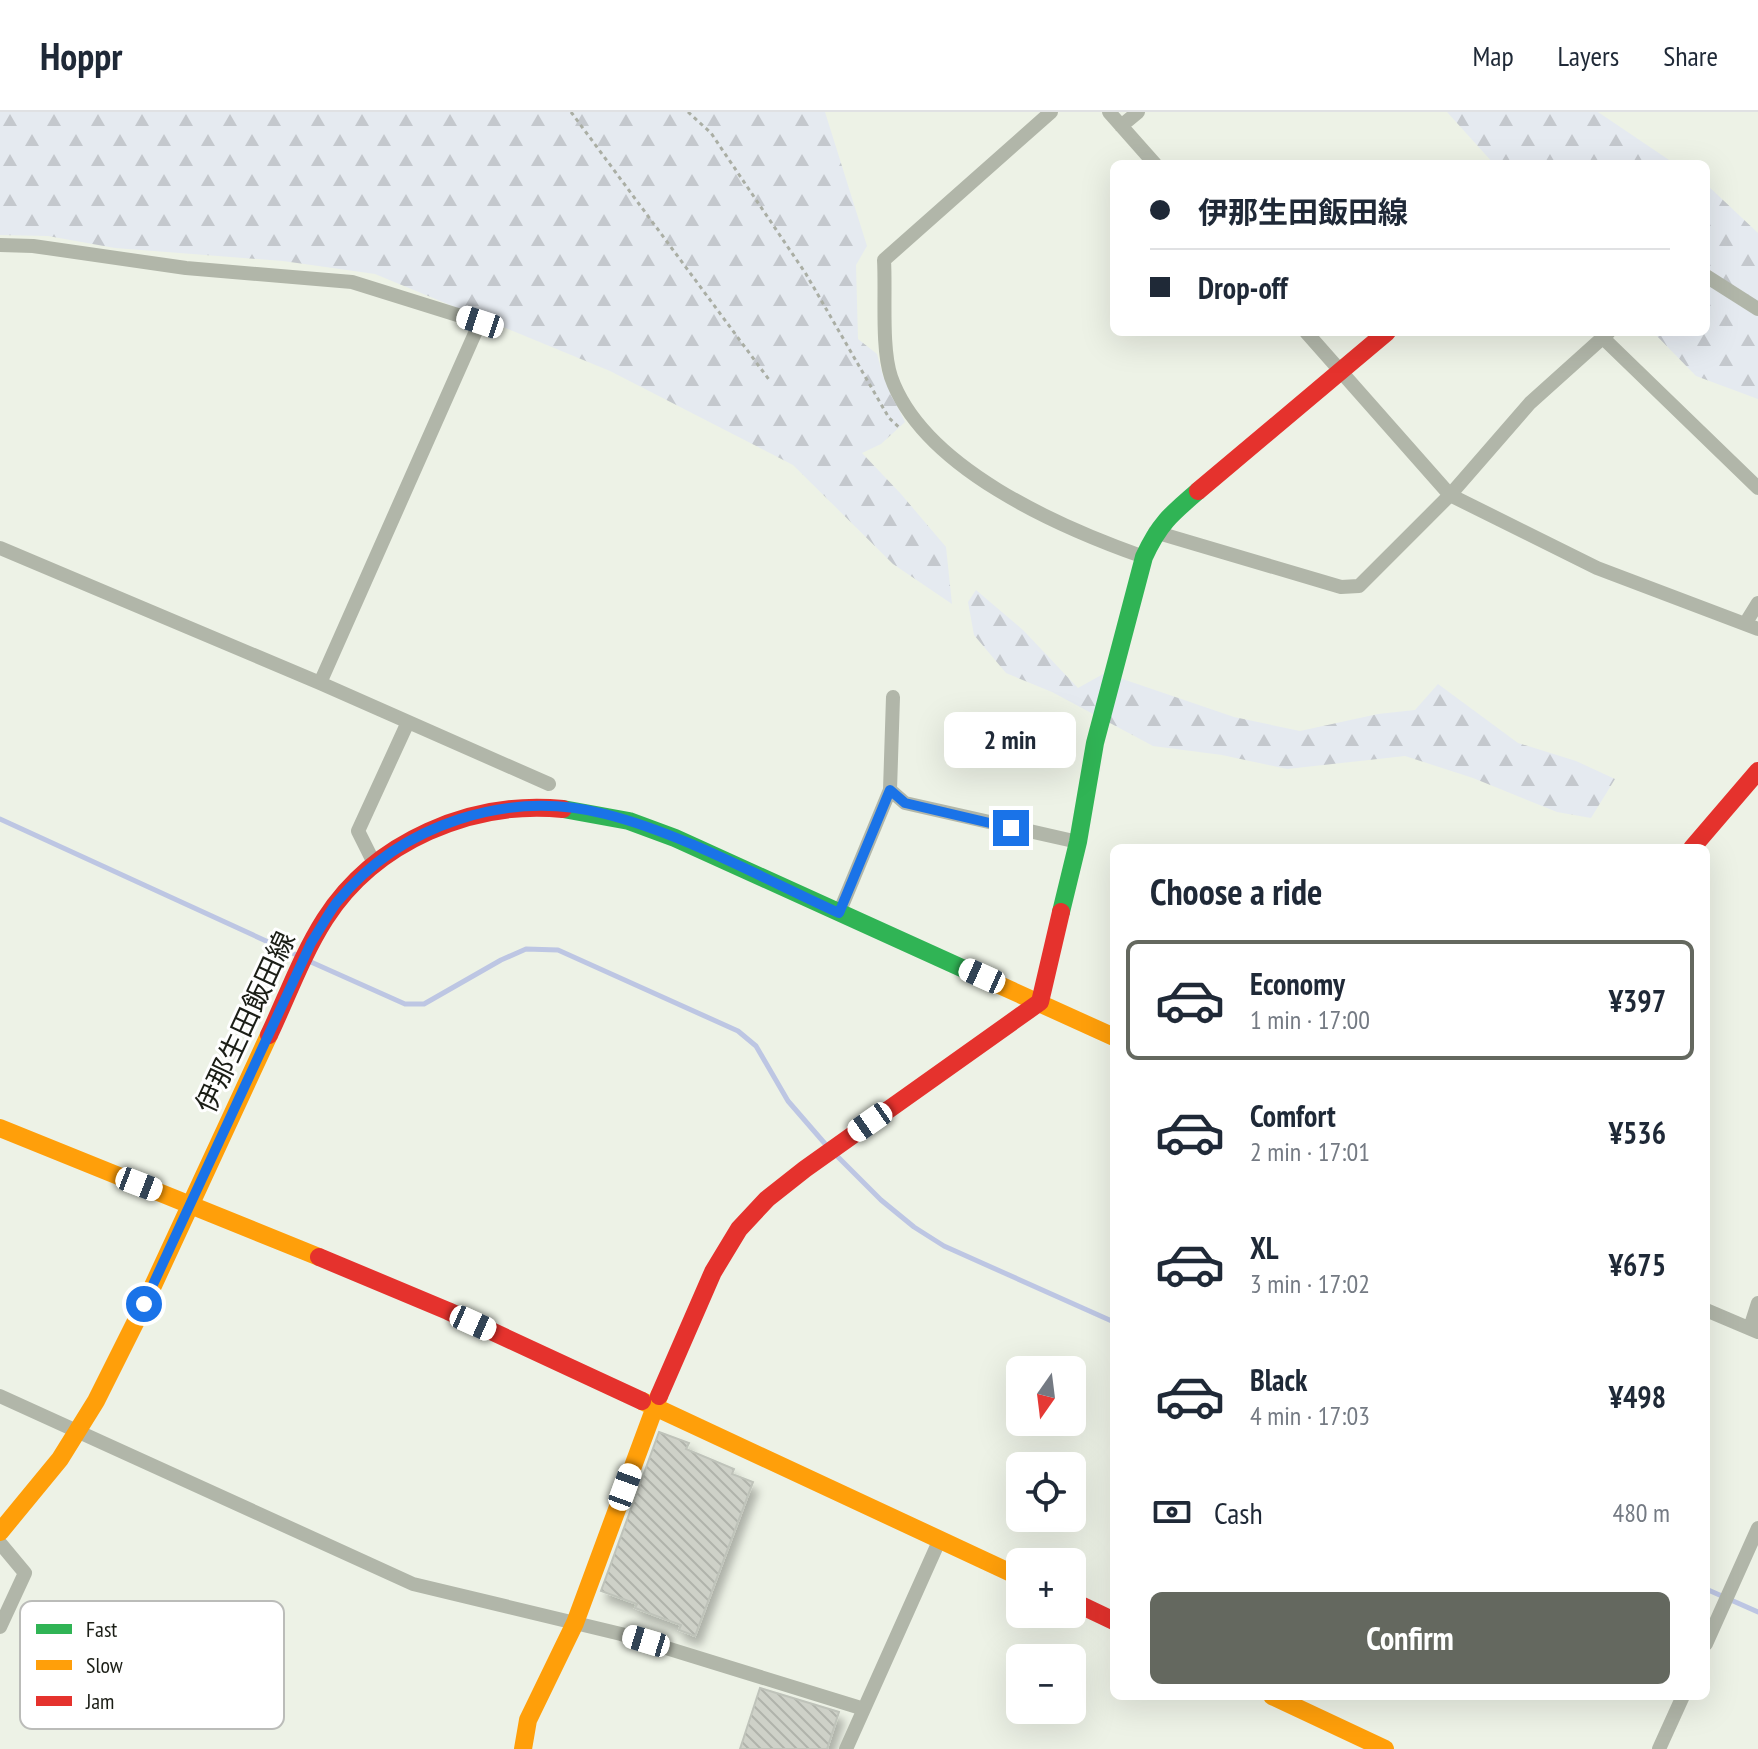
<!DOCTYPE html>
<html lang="en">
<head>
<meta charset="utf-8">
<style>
  :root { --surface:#fff; --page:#f2f2f3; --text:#1f2937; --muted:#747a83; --line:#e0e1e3; --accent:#64685f }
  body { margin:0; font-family:"PT Sans Narrow","Noto Sans JP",sans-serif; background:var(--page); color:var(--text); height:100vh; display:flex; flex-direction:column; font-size:30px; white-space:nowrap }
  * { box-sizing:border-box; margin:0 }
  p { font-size:26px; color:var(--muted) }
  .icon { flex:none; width:44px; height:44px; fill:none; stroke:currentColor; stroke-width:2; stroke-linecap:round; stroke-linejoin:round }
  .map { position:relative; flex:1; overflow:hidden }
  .side { position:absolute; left:1110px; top:732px; width:600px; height:856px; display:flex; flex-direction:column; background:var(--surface); border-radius:12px; box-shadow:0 8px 32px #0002 }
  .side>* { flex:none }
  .top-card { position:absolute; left:1110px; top:48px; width:600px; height:176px; border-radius:12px; box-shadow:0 8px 32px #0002; display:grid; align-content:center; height:176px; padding:0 40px; background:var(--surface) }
  .needle { width:52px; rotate:194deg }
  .fabs { position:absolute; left:1006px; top:1244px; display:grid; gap:16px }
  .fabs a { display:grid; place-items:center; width:80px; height:80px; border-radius:12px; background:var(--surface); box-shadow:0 8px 32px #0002; font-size:40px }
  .end { position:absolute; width:36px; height:36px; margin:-18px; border:10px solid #1a73e8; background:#fff; box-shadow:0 0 0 4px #fff }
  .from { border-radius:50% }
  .bubble { position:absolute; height:56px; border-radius:12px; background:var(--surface); box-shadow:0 8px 32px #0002; font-size:26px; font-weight:700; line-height:56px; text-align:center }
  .car { position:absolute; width:24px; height:48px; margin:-24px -12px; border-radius:10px; box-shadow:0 0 6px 2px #0007; background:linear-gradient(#fff 24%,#345 0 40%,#fff 0 76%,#345 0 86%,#fff 0) }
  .top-card b { display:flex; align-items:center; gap:28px; height:76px; font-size:30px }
  .top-card b+b { border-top:2px solid var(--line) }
  .top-card i { width:20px; height:20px; background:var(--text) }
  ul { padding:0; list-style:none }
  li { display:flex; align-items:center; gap:24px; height:120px; margin:0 16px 12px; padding:0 24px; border:4px solid transparent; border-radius:12px }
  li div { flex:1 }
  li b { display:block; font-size:30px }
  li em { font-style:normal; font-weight:700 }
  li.active { border-color:var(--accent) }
  li>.icon { width:72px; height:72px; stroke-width:1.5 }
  h2 { padding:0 40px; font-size:36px; line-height:96px }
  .pay { display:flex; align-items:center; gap:20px; height:88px; padding:0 40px; font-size:30px }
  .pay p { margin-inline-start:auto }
  .action { display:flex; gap:16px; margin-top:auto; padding:16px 40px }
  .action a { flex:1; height:92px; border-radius:12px; background:var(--accent); color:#fff; font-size:32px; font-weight:700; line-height:92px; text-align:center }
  header { display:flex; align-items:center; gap:48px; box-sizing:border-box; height:112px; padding:0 40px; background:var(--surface); border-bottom:2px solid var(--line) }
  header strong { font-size:38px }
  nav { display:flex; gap:44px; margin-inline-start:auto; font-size:28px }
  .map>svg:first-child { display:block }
  .forest { fill:url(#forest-firs) }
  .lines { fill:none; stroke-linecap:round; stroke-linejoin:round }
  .stream { stroke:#bdc6e3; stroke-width:5 }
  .building { fill:url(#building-back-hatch); stroke:#bfc3ba; stroke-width:2; filter:url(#shadow) }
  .path { stroke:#aaaea4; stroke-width:3; stroke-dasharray:4 4; stroke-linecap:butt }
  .street { stroke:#b1b6a9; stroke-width:14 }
  .fast { stroke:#30b455; stroke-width:18 }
  .slow { stroke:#ff9f0a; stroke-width:18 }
  .jam { stroke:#e5322d; stroke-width:18 }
  .route { stroke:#1a73e8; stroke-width:10 }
  .labels { text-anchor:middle; stroke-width:6; stroke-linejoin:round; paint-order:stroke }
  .street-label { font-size:28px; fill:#1b1e16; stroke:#fff }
  .key { fill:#fff; stroke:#bbbcb9; stroke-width:2 }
  .key-label { font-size:22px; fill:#1b1e16 }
</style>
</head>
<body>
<header>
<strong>Hoppr</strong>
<nav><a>Map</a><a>Layers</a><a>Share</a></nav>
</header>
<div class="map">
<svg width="1758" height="1637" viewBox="0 0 1758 1637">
  <defs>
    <pattern id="forest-firs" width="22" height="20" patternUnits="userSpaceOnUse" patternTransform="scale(2)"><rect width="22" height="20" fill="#e5eaf0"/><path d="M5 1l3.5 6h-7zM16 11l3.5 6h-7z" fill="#c4c8cd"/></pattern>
    <pattern id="building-back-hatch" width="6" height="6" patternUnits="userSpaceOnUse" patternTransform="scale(2)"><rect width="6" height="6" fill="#ced1c8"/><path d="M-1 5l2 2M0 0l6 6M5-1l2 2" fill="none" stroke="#b0b3ab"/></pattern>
    <filter id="shadow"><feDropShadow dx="5" dy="9" stdDeviation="4" flood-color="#0004"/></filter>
  </defs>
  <rect width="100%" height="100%" fill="#edf2e6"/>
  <path class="forest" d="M0 0H825L867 134 856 153 858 227 877 242 883 264 905 310 881 332 862 341 901 382 946 435 952 492 893 452 793 353 610 259 375 162 283 149 115 136 48 124 0 123Z
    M1447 0H1598L1675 52H1494Z
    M1706 72 1758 121V287L1696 264 1653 220H1706Z
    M976 478 1023 518 1078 576 1105 561 1234 605 1300 619 1378 602 1415 598 1438 572 1518 631 1576 649 1615 667 1591 706 1557 700 1473 666 1405 644 1287 657 1222 643 1153 634 1052 580 1006 561 974 523 968 490Z"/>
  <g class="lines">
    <path class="stream" d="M0 707 299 844
      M311 850 405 892H424L501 848 526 837 558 838 738 919 756 934 788 989 827 1034
      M834 1041 881 1088 914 1115 944 1134 1114 1210
      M1706 1477 1758 1500"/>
  </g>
  <path class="building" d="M659 1320 689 1331 686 1337 734 1357 732 1362 753 1370 695 1524 679 1518 681 1513 635 1496 637 1492 601 1479Z
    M760 1576 839 1600 827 1637H740Z"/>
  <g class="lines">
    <path class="path" d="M571 0 770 269
      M688 0 711 21 806 162 889 306 901 317"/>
    <path class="street" d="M1051 0 884 148C886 181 881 235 891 265 923 356 1059 415 1144 445
      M1109 0 1155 52
      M1121 14 1138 0
      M0 133 33 134 186 156 352 170 480 210 320 571
      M1706 164 1758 197
      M1306 220 1450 383 1597 456 1758 517
      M1602 225 1758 376
      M1155 420 1341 475 1359 474 1450 383 1530 291 1609 220
      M0 436 320 571 549 672
      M1745 512 1758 491
      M890 678 905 691 1078 730
      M375 753 358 719 408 610
      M839 801 890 678 893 585
      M1706 1198 1758 1220
      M1750 1216 1758 1191
      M0 1284 413 1472 621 1522 864 1597
      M0 1431 25 1461 0 1515
      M1706 1532 1758 1416
      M846 1637 940 1427
      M1659 1637 1683 1584"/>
    <path class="fast" d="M563 697 629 709 675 726 975 862
      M1061 800 1078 730 1095 631 1144 445C1159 412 1171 402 1198 379"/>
    <path class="slow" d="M975 862 1114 925
      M0 1016 319 1145
      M642 1289 1020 1465
      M0 1420 60 1347 96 1289 145 1191 269 923
      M1272 1584 1385 1637
      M523 1637 528 1608 575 1511 659 1284"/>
    <path class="jam" d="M1198 379 1387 220
      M1692 736 1758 659
      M269 923C287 885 302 843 325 807 375 729 472 688 563 697
      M319 1145 448 1199 642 1289
      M659 1284 713 1160 739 1117 767 1087 805 1057 1040 890 1061 800
      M1072 1489 1114 1509"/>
  </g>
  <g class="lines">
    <path class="route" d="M144 1192 311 831C320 817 328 802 337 790 401 712 508 677 605 702 684 722 764 767 839 801L890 678 905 691 1011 716"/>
  </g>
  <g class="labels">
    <g class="street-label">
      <text transform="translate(245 910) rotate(-65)" y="10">伊那生田飯田線</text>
    </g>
  </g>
  <rect x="20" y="1489" width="264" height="128" rx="12" class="key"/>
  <rect x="36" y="1512" width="36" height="10" fill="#30b455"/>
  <rect x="36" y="1548" width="36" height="10" fill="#ff9f0a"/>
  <rect x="36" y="1584" width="36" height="10" fill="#e5322d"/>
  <g class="key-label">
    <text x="86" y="1525">Fast</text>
    <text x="86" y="1561">Slow</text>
    <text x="86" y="1597">Jam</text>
  </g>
</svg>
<div class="fabs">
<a><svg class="needle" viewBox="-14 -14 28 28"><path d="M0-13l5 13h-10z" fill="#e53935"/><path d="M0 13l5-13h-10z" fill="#747a83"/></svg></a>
<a><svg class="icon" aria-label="locate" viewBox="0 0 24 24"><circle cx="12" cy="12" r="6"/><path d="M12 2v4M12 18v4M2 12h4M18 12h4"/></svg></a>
<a>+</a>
<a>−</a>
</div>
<i class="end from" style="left:144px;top:1192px"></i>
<i class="end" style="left:1011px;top:716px"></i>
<div class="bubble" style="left:944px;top:600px;width:132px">2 min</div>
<i class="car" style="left:480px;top:210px;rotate:288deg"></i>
<i class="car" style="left:982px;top:864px;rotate:294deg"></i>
<i class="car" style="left:870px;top:1010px;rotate:235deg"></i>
<i class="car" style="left:139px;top:1072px;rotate:111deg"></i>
<i class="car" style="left:473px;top:1211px;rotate:114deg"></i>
<i class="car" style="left:625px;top:1375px;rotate:20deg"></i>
<i class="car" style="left:646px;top:1529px;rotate:287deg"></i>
<div class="top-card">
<b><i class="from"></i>伊那生田飯田線</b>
<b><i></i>Drop-off</b>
</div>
<section class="side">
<h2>Choose a ride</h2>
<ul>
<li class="active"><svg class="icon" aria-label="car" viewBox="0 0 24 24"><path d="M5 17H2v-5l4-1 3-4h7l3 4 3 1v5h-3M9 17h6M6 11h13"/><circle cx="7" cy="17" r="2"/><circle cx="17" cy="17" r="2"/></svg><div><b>Economy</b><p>1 min · 17:00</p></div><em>¥397</em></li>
<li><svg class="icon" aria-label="car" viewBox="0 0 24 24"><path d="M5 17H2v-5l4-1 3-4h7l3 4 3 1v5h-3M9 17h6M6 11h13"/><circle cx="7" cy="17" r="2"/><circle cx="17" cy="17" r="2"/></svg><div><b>Comfort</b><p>2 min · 17:01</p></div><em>¥536</em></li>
<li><svg class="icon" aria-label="car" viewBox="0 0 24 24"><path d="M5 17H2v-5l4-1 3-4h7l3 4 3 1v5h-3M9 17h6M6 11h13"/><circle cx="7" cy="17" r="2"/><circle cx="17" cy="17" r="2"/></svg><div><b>XL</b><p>3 min · 17:02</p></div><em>¥675</em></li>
<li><svg class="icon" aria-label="car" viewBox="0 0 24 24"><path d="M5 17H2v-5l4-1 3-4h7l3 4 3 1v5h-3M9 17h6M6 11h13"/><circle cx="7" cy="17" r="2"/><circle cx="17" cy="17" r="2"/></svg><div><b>Black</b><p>4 min · 17:03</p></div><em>¥498</em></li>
</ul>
<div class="pay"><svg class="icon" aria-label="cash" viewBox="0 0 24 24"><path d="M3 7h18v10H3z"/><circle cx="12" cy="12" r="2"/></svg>Cash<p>480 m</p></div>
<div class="action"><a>Confirm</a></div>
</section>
</div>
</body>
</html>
